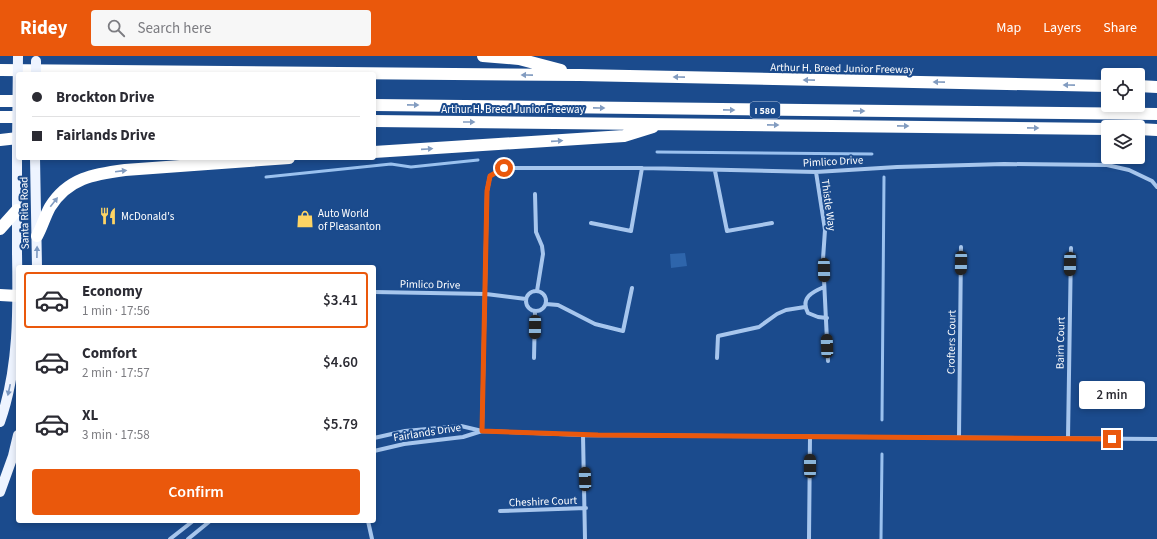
<!DOCTYPE html>
<html lang="en">
<head>
<meta charset="utf-8">
<style>
  :root { --surface:#fff; --page:#f7f7f7; --text:#2b2b33; --muted:#7c7c81; --line:#e1e1e2; --accent:#ea580c }
  body { margin:0; font-family:"Source Sans 3",sans-serif; background:var(--page); color:var(--text); height:100vh; display:flex; flex-direction:column; font-size:15px; white-space:nowrap }
  * { box-sizing:border-box; margin:0 }
  p { font-size:13px; color:var(--muted) }
  .icon { flex:none; width:22px; height:22px; fill:none; stroke:currentColor; stroke-width:2; stroke-linecap:round; stroke-linejoin:round }
  .map { position:relative; flex:1; overflow:hidden }
  .sheet { position:absolute; left:16px; top:209px; width:360px; height:258px; display:flex; flex-direction:column; background:var(--surface); border-radius:4px; box-shadow:0 2px 6px #0003 }
  .sheet>* { flex:none }
  .hud { position:absolute; left:16px; top:16px; width:360px; height:88px; border-radius:4px; box-shadow:0 2px 6px #0003; display:grid; align-content:center; height:88px; padding:0 16px; background:var(--surface) }
  .fabs { position:absolute; left:1101px; top:12px; display:grid; gap:8px }
  .fabs a { display:grid; place-items:center; width:44px; height:44px; border-radius:4px; background:var(--surface); box-shadow:0 2px 6px #0003; font-size:20px }
  .end { position:absolute; width:18px; height:18px; margin:-9px; border:5px solid #ea580c; background:#fff; box-shadow:0 0 0 2px #fff }
  .from { border-radius:50% }
  .bubble { position:absolute; height:28px; border-radius:4px; background:var(--surface); box-shadow:0 2px 6px #0003; font-size:13px; font-weight:600; line-height:28px; text-align:center }
  .car { position:absolute; width:12px; height:24px; margin:-12px -6px; border-radius:5px; box-shadow:0 0 3px 1px #0007; background:linear-gradient(#222 24%,#8ab4d8 0 40%,#222 0 76%,#8ab4d8 0 86%,#222 0) }
  .hud b { display:flex; align-items:center; gap:14px; height:38px; font-size:15px }
  .hud b+b { border-top:1px solid var(--line) }
  .hud i { width:10px; height:10px; background:var(--text) }
  ul { padding:7px 0 0; list-style:none }
  li { display:flex; align-items:center; gap:12px; height:56px; margin:0 8px 6px; padding:0 8px; border:2px solid transparent; border-radius:4px }
  li div { flex:1 }
  li b { display:block; font-size:15px }
  li em { font-style:normal; font-weight:600 }
  li.selected { border-color:var(--accent) }
  li>.icon { width:36px; height:36px; stroke-width:1.5 }
  .primary-button { display:flex; gap:8px; margin-top:auto; padding:8px 16px }
  .primary-button a { flex:1; height:46px; border-radius:4px; background:var(--accent); color:#fff; font-size:16px; font-weight:600; line-height:46px; text-align:center }
  header { display:flex; align-items:center; gap:24px; box-sizing:border-box; height:56px; padding:0 20px; background:var(--accent); color:#fff }
  header strong { font-size:19px }
  nav { display:flex; gap:22px; margin-inline-start:auto; font-size:14px }
  .search { width:280px; height:36px; background:var(--page); display:flex; align-items:center; gap:10px; box-sizing:border-box; padding:0 14px; border-radius:4px; color:var(--muted); font-size:15px }
  .map>svg:first-child { display:block }
  .green { fill:#2e65ab }
  .lines { fill:none; stroke-linecap:round; stroke-linejoin:round }
  .stream { stroke:#9ac1ef; stroke-width:3 }
  .minor { stroke:#a7c6ed; stroke-width:4 }
  .primary { stroke:#eef4ff; stroke-width:10 }
  .motorway { stroke:#fff; stroke-width:12 }
  .primary-bridge { stroke:#eef4ff; stroke-width:10 }
  .oneway { fill:#829cc0 }
  .oneway2 { fill:#7a97c0 }
  .route { stroke:#ea580c; stroke-width:5 }
  .labels { text-anchor:middle; stroke-width:4; stroke-linejoin:round; paint-order:stroke }
  .shield { fill:#1b4b8d; stroke:#bbc9dd; stroke-width:1 }
  .shield-label { font-size:10px; font-weight:bold; fill:#fff }
  .street-label { font-size:11px; fill:#fff; stroke:#1b4b8d }
  .poi-label { font-size:11px; fill:#fff; stroke:#1b4b8d; text-anchor:start }
</style>
</head>
<body>
<header>
<strong>Ridey</strong>
<div class="search"><svg class="icon" aria-label="search" viewBox="0 0 24 24"><circle cx="10" cy="10" r="6"/><path d="M15 15l6 6"/></svg>Search here</div>
<nav><a>Map</a><a>Layers</a><a>Share</a></nav>
</header>
<div class="map">
<svg width="1157" height="483" viewBox="0 0 1157 483">
  <rect width="100%" height="100%" fill="#1b4b8d"/>
  <path class="green" d="M685 197 687 210 671 212 670 198Z"/>
  <g class="lines">
    <path class="stream" d="M657 96 872 98
      M266 121 391 108 411 111 478 104
      M882 364 884 121
      M881 483 882 398"/>
    <path class="minor" d="M715 115 727 175 772 167
      M816 116 825 174 823 203 828 305
      M535 138 536 176 542 190 543 198 537 235
      M591 167 631 175 642 112
      M824 231C812 236 800 242 808 257L818 261 827 262
      M526 245a10 10 0 1 1 20 0a10 10 0 1 1-20 0Z
      M374 236 486 238 526 243
      M546 248 558 249 595 268 623 275 632 232
      M534 302 535 256
      M717 302 718 280 759 271 777 258 786 254 805 251
      M482 375 487 135 490 120 504 112H642L816 116 897 111 1004 108 1107 109 1129 114 1152 125 1157 131
      M583 379 585 483
      M959 381 961 191
      M374 382 405 375 461 370 482 375 583 379 1157 383
      M1068 382 1071 192
      M374 395 404 388 463 381 482 375
      M500 455 586 452
      M368 465 372 483
      M170 483 193 465
      M188 483 210 465
      M809 483 810 381"/>
    <path class="primary" d="M35 102 37 211
      M0 366C19 312 18 254 17 197 17 162 17 126 17 91
      M0 436 13 400 18 379"/>
    <path class="motorway" d="M483 0 519 3 561 14
      M0 14 580 19 1108 30
      M1138 30 1157 31
      M0 45H18
      M374 49 1157 58
      M0 61H18
      M374 65 1108 73
      M1138 73 1157 74
      M0 84 18 82
      M374 96 624 80 653 71
      M0 173 17 154
      M37 180C42 171 45 160 50 151 68 122 94 118 125 114L289 102
      M0 239 18 240"/>
    <path class="primary-bridge" d="M36 18V5
      M17 91 18 0"/>
  </g>
  <defs><path id="oneway-solid" d="M-6-.8H1V-3.2L6.5 0L1 3.2V.8H-6Z"/></defs>
  <g class="oneway">
    <use href="#oneway-solid" transform="translate(527 19) rotate(-179)"/>
    <use href="#oneway-solid" transform="translate(679 21) rotate(-179)"/>
    <use href="#oneway-solid" transform="translate(809 24) rotate(-179)"/>
    <use href="#oneway-solid" transform="translate(939 26) rotate(-179)"/>
    <use href="#oneway-solid" transform="translate(1069 29) rotate(-179)"/>
    <use href="#oneway-solid" transform="translate(413 49) rotate(1)"/>
    <use href="#oneway-solid" transform="translate(599 52) rotate(1)"/>
    <use href="#oneway-solid" transform="translate(729 54) rotate(1)"/>
    <use href="#oneway-solid" transform="translate(859 55) rotate(1)"/>
    <use href="#oneway-solid" transform="translate(469 66)"/>
    <use href="#oneway-solid" transform="translate(773 69) rotate(1)"/>
    <use href="#oneway-solid" transform="translate(903 70) rotate(1)"/>
    <use href="#oneway-solid" transform="translate(1033 72) rotate(1)"/>
    <use href="#oneway-solid" transform="translate(557 85) rotate(-4)"/>
    <use href="#oneway-solid" transform="translate(427 93) rotate(-4)"/>
    <use href="#oneway-solid" transform="translate(121 115) rotate(-7)"/>
    <use href="#oneway-solid" transform="translate(54 146) rotate(-52)"/>
  </g>
  <g class="oneway2">
    <use href="#oneway-solid" transform="translate(37 196) rotate(-89)"/>
    <use href="#oneway-solid" transform="translate(9 334) rotate(102)"/>
  </g>
  <g class="lines">
    <path class="route" d="M504 112 490 120 487 135 482 375 598 379 1112 383"/>
  </g>
  <defs>
    <g id="restaurant-bare" transform="scale(1.38)"><path d="M-5-6h1v4h1v-4h1v4h1v-4h1v5L-1.5 .5V6h-2V.5L-5-1ZM5-6V6H3V1.5H1.5Q1.5-4 5-6Z" fill="#fed464" stroke="#1b4b8d" stroke-width="2.5" paint-order="stroke"/></g>
    <g id="shop-bare" transform="scale(1.38)"><path d="M-5-2.5h2.3a2.7 3.5 0 0 1 5.4 0H5L5.5 6h-11ZM-1.5-2.5h3a1.5 2.3 0 0 0-3 0Z" fill="#fed464" stroke="#1b4b8d" stroke-width="2.5" paint-order="stroke"/></g>
  </defs>
  <g fill-rule="evenodd">
    <use href="#restaurant-bare" x="108" y="160"/>
    <use href="#shop-bare" x="305" y="163"/>
  </g>
  <g class="labels">
    <rect class="shield" x="750" y="46" width="30" height="16" rx="3"/>
    <g class="shield-label">
      <text x="765" y="58">I 580</text>
    </g>
    <g class="street-label">
      <text transform="translate(842 12) rotate(1)" y="4">Arthur H. Breed Junior Freeway</text>
      <text x="513" y="57">Arthur H. Breed Junior Freeway</text>
      <text transform="translate(833 105) rotate(-3)" y="4">Pimlico Drive</text>
      <text transform="translate(829 149) rotate(82)" y="4">Thistle Way</text>
      <text transform="translate(24 157) rotate(-91)" y="4">Santa Rita Road</text>
      <text transform="translate(430 228) rotate(1)" y="4">Pimlico Drive</text>
      <text transform="translate(951 286) rotate(-89)" y="4">Crofters Court</text>
      <text transform="translate(1060 287) rotate(-89)" y="4">Bairn Court</text>
      <text transform="translate(427 376) rotate(-9)" y="4">Fairlands Drive</text>
      <text transform="translate(543 445) rotate(-2)" y="4">Cheshire Court</text>
    </g>
    <g class="poi-label">
      <text x="318" y="161">Auto World<tspan x="318" dy="13">of Pleasanton</tspan></text>
      <text x="121" y="164">McDonald's</text>
    </g>
  </g>
</svg>
<div class="fabs">
<a><svg class="icon" aria-label="locate" viewBox="0 0 24 24"><circle cx="12" cy="12" r="6"/><path d="M12 2v4M12 18v4M2 12h4M18 12h4"/></svg></a>
<a><svg class="icon" aria-label="layers" viewBox="0 0 24 24"><path d="M12 4l9 5-9 5-9-5zM3 14l9 5 9-5"/></svg></a>
</div>
<i class="end from" style="left:504px;top:112px"></i>
<i class="end" style="left:1112px;top:383px"></i>
<div class="bubble" style="left:1079px;top:325px;width:66px">2 min</div>
<i class="car" style="left:961px;top:207px;rotate:181deg"></i>
<i class="car" style="left:1070px;top:208px;rotate:181deg"></i>
<i class="car" style="left:824px;top:214px;rotate:179deg"></i>
<i class="car" style="left:535px;top:271px;rotate:181deg"></i>
<i class="car" style="left:827px;top:290px;rotate:358deg"></i>
<i class="car" style="left:810px;top:410px;rotate:0deg"></i>
<i class="car" style="left:585px;top:423px;rotate:358deg"></i>
<div class="hud">
<b><i class="from"></i>Brockton Drive</b>
<b><i></i>Fairlands Drive</b>
</div>
<section class="sheet">
<ul>
<li class="selected"><svg class="icon" aria-label="car" viewBox="0 0 24 24"><path d="M5 17H2v-5l4-1 3-4h7l3 4 3 1v5h-3M9 17h6M6 11h13"/><circle cx="7" cy="17" r="2"/><circle cx="17" cy="17" r="2"/></svg><div><b>Economy</b><p>1 min · 17:56</p></div><em>$3.41</em></li>
<li><svg class="icon" aria-label="car" viewBox="0 0 24 24"><path d="M5 17H2v-5l4-1 3-4h7l3 4 3 1v5h-3M9 17h6M6 11h13"/><circle cx="7" cy="17" r="2"/><circle cx="17" cy="17" r="2"/></svg><div><b>Comfort</b><p>2 min · 17:57</p></div><em>$4.60</em></li>
<li><svg class="icon" aria-label="car" viewBox="0 0 24 24"><path d="M5 17H2v-5l4-1 3-4h7l3 4 3 1v5h-3M9 17h6M6 11h13"/><circle cx="7" cy="17" r="2"/><circle cx="17" cy="17" r="2"/></svg><div><b>XL</b><p>3 min · 17:58</p></div><em>$5.79</em></li>
</ul>
<div class="primary-button"><a>Confirm</a></div>
</section>
</div>
</body>
</html>
